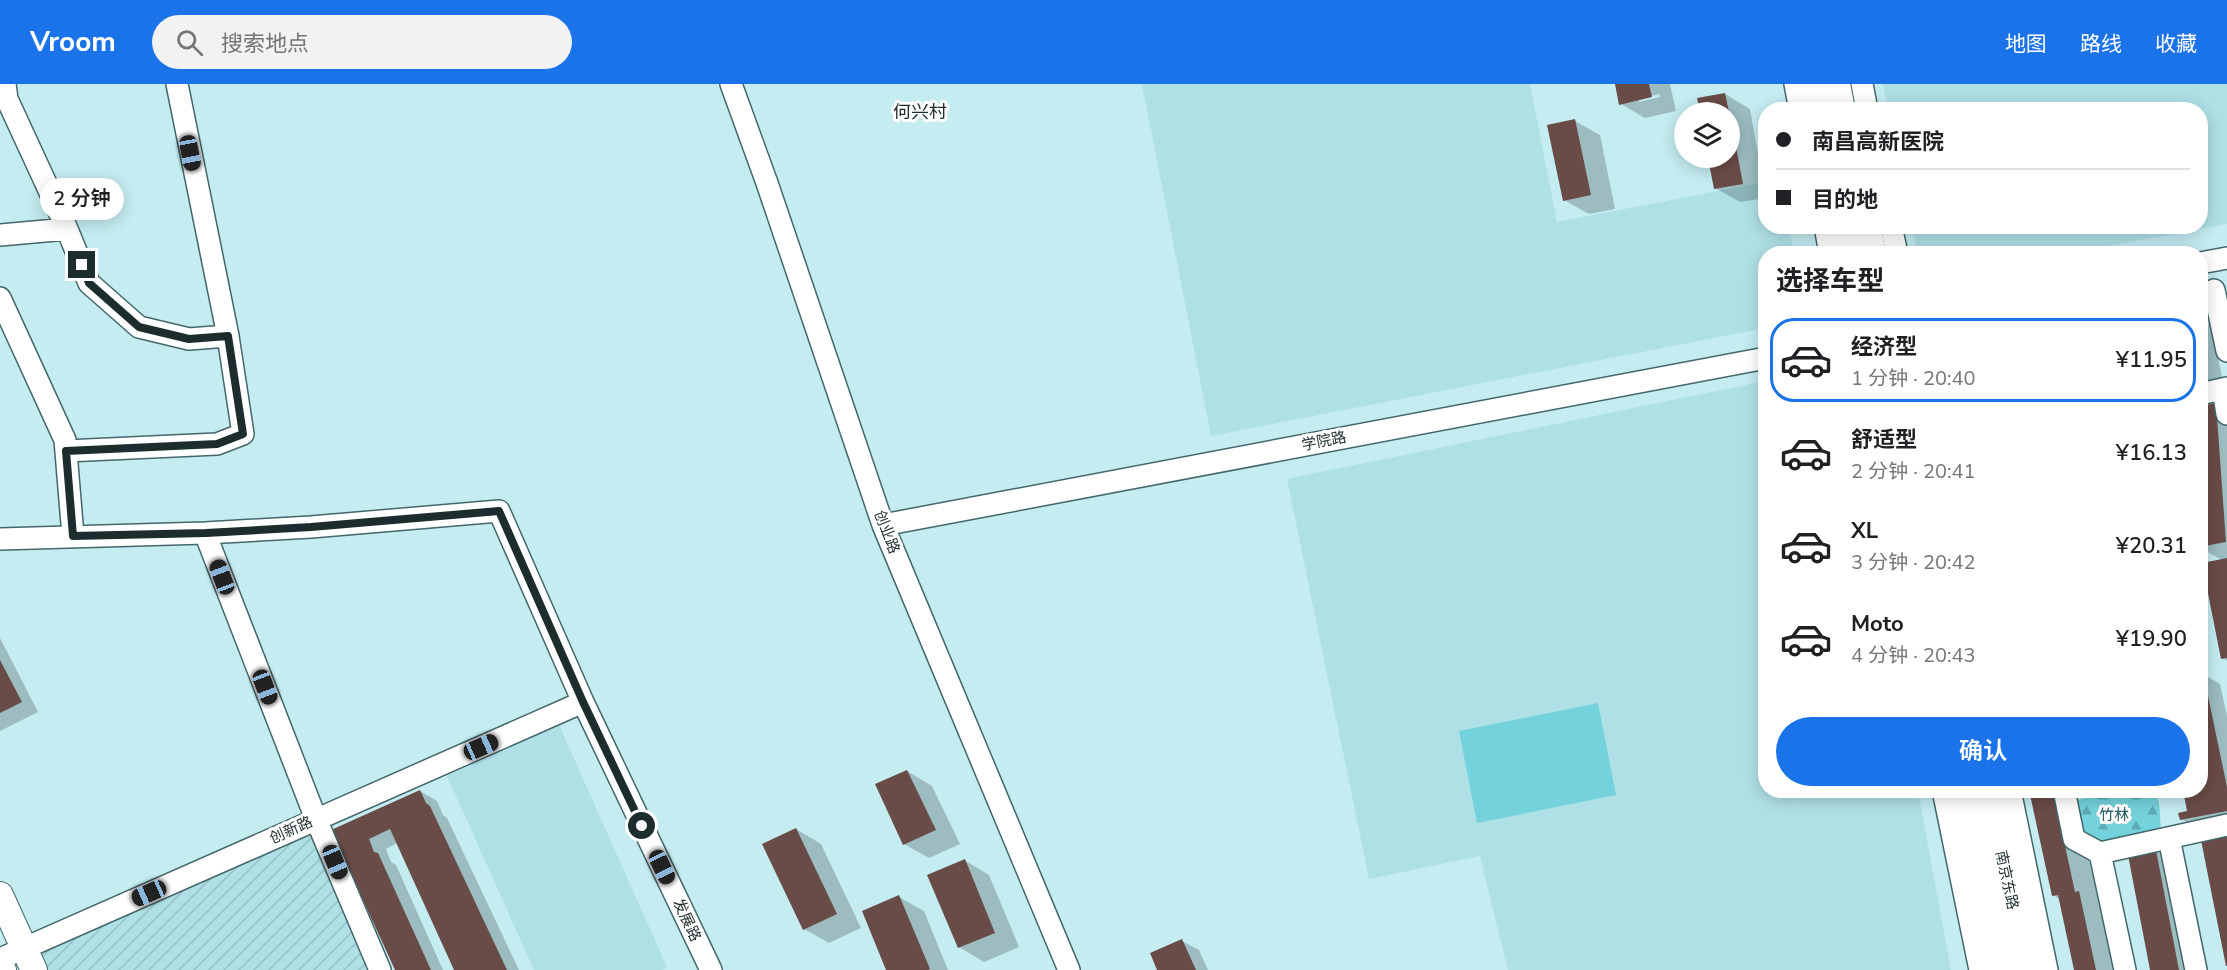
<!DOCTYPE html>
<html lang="zh">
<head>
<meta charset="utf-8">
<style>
  :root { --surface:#fff; --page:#f2f2f2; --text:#202124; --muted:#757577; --line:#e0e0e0; --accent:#1a73e8 }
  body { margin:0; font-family:"Nunito Sans","Noto Sans SC",sans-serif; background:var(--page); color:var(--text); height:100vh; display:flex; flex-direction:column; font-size:22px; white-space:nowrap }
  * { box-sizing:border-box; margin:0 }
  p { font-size:20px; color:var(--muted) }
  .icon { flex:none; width:33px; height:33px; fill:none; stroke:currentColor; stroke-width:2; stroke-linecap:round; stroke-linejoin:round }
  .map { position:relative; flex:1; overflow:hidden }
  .panel { position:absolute; left:1758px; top:162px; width:450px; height:552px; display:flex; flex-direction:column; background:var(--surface); border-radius:24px; box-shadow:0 3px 15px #0003 }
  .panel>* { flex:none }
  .banner { position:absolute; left:1758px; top:18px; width:450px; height:132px; border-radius:24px; box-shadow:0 3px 15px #0003; display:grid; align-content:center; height:132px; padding:0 18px; background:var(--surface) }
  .tools { position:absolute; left:1674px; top:18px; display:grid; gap:12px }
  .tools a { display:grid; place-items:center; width:66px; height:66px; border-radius:50%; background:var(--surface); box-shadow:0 3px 15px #0003; font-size:30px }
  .end { position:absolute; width:27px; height:27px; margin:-14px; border:8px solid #1d2d2e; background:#fff; box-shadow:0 0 0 3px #fff }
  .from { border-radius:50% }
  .bubble { position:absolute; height:42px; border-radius:21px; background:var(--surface); box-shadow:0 3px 15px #0003; font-size:20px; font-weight:600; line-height:42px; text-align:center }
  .car { position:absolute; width:18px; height:36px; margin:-18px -9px; border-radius:8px; box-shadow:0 0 4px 2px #0007; background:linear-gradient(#222 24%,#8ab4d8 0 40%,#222 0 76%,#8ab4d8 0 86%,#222 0) }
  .banner b { display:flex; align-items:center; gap:21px; height:57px; font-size:22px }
  .banner b+b { border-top:2px solid var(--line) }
  .banner i { width:15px; height:15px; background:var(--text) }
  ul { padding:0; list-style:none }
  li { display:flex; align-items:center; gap:18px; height:84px; margin:0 12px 9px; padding:0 6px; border:3px solid transparent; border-radius:24px }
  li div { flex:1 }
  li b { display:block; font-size:22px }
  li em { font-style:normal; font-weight:600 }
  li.current { border-color:var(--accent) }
  li>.icon { width:54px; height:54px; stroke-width:1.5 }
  h2 { padding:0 18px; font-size:27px; line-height:72px }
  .primary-button { display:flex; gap:12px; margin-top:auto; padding:12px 18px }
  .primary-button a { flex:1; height:69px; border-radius:36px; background:var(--accent); color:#fff; font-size:24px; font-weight:600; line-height:69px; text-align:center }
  header { display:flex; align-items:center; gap:36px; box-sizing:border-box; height:84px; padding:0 30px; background:var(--accent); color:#fff }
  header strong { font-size:28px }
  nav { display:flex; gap:33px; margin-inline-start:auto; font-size:21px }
  .search { width:420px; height:54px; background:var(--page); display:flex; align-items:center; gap:15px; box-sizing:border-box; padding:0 21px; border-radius:33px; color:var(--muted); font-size:22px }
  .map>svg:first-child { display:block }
  .built { fill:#afe0e6 }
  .industrial { fill:url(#industrial-furrows) }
  .green { fill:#74d2dc }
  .forest { fill:url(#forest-firs) }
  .shadow { fill:#0003; fill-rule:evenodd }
  .building { fill:#694b47 }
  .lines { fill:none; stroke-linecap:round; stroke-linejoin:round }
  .minor-casing { stroke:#43676b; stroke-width:24 }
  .major-casing { stroke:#43676b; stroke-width:28 }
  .minor { stroke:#fff; stroke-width:21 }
  .major { stroke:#fff; stroke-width:26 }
  .route { stroke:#1d2d2e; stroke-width:8 }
  .labels { text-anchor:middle; stroke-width:6; stroke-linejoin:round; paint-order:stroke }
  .street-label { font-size:15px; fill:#1d2d2e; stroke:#fff }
  .park-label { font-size:15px; fill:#20585e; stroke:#fff }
  .quarter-label { font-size:18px; fill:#1d2d2e; stroke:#fff }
</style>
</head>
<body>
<header>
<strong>Vroom</strong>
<div class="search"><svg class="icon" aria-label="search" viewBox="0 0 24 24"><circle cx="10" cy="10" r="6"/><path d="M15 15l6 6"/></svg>搜索地点</div>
<nav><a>地图</a><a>路线</a><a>收藏</a></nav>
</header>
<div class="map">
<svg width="2227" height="886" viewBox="0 0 2227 886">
  <defs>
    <pattern id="industrial-furrows" width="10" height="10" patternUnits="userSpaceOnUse" patternTransform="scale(1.5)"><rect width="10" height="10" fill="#afe0e6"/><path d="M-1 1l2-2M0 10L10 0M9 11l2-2" fill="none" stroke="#96c0c6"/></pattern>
    <pattern id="forest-firs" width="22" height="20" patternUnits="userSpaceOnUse" patternTransform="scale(1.5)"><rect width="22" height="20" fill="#74d2dc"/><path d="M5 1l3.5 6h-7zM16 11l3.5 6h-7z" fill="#5fabb3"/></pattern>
  </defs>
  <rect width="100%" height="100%" fill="#c4ecf1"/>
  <path class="built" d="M1142 0H1530L1557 138 1765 98 1766 142 1788 143 1794 169 1766 170 1765 244 1211 352Z
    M1883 0H2227V140L2071 169H1917L1912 143 2200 142V26L1888 25Z
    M1765 297 1766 706 1918 707 1951 886H1508L1480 772 1369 795 1287 395Z
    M559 641 667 883 662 886H534L447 692Z"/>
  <path class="industrial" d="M310 749 368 886H44L36 869Z"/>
  <path class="green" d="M1598 619 1616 711 1477 739 1459 647Z"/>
  <path class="forest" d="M2110 707H2154L2159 718 2161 747 2099 760 2081 750 2074 717Z"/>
  <path class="shadow" d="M1616 0H1670L1676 27 1645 34 1621 20ZM1659 10 1660 13 1639 18V15Z
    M1725 10 1750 25 1766 114 1740 118 1715 104 1710 74H1730V28H1701L1699 15Z
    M1575 37 1600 51 1615 125 1589 130 1564 116Z
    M2200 236 2212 242 2226 314 2200 319Z
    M2200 324 2227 327V577L2223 574 2222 476 2200 464Z
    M0 554 38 628 0 647Z
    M2203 590 2220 600 2227 632V739L2198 745 2181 735 2189 728 2200 706Z
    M907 687 932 702 960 760 929 774 904 760Z
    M2031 706H2074L2099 820 2104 823 2118 886H2076L2059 815 2053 811Z
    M420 707 437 717 443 731 447 734 519 886H455L397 759 386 765 391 778 396 781 443 886H396L333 747Z
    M796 745 821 760 861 844 829 859 804 845Z
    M2156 767 2181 782 2201 886H2151Z
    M964 776 989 791 1019 863 984 878 959 863Z
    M899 813 924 827 948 886H888Z
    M1182 857 1199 866 1208 886H1159Z"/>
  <path class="building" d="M1615 0H1649L1652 13 1619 21Z
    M1725 9 1729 28H1700L1697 14Z
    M1575 35 1591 111 1563 117 1547 41Z
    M1731 36 1743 100 1714 105 1708 74H1730Z
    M2216 319 2226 458 2200 463V322Z
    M2227 474V574L2221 575 2202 479Z
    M0 576 22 618 0 629Z
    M2203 588 2227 703V727L2180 736 2178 729 2187 727 2183 706H2200V589Z
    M907 686 936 746 903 761 875 700Z
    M420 706 426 719 430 722 507 886H454L390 745 369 755 374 768 378 769 431 886H395L331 746Z
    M2029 706H2053L2075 808 2079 807 2096 886H2074L2058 811 2052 812Z
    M796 744 837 830 803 846 762 760Z
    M2227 751V882H2226L2201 756Z
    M2156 766 2179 886H2150L2128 771Z
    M965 775 995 849 958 864 927 791Z
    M899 811 930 885 928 886H886L862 827Z
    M1182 855 1196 886H1157L1150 869Z"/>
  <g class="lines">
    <g class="minor-casing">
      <path id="minor" d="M731 0 767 99 883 441 1069 886
        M1795 0 1800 26
        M1862 0 1867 26
        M1825 142 1830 170
        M1891 142 1897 170
        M67 145 89 199 139 243 189 255 228 252 177 0
        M0 151 67 145 7 15 5 0
        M2200 179 2227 174
        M2214 206 2227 267
        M0 214 65 356 73 452
        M2223 305 2227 330
        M2200 310 2227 304
        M66 367 217 360 243 350 228 252
        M883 441 1766 274
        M205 449 316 735 380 886
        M0 455 205 449 311 443 499 427 583 618 711 886
        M1943 706 1980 886
        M2010 706 2047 886
        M2064 706 2074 755 2100 769 2227 741
        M2169 754 2196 886
        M2100 769 2125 886
        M0 875 583 618"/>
    </g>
    <g class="major-casing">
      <path id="major" d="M1818 0 1824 26
        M1837 0 1842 26
        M1848 142 1854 170
        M1867 142 1873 170
        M1965 706 2002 886
        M1988 706 2027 886
        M0 811 34 886
        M0 879 3 886"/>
    </g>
    <use href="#minor" class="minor"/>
    <use href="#major" class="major"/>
  </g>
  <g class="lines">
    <path class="route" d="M82 181 89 199 139 243 189 255 228 252 243 350 217 360 66 367 73 452 206 449 311 443 499 427 583 618 642 742"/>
  </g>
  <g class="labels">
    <g class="street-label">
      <text transform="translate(1324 357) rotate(-11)" y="5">学院路</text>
      <text transform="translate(887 448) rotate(69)" y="5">创业路</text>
      <text transform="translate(291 746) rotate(-24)" y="5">创新路</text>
      <text transform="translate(2007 796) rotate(78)" y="5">南京东路</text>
      <text transform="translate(687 836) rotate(65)" y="5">发展路</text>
    </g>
    <g class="park-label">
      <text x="2114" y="736">竹林</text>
    </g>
    <g class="quarter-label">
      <text x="920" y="34">何兴村</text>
    </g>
  </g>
</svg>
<div class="tools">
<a><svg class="icon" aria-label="layers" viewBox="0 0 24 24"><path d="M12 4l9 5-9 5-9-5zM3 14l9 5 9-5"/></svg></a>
</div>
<i class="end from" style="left:642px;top:742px"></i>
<i class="end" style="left:82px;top:181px"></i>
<div class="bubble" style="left:40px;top:94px;width:84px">2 分钟</div>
<i class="car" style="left:190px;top:69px;rotate:169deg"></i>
<i class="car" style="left:222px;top:493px;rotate:339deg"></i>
<i class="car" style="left:265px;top:603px;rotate:159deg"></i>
<i class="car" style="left:481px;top:663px;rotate:66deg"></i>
<i class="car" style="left:335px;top:778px;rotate:157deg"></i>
<i class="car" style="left:662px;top:783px;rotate:155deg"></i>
<i class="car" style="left:149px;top:809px;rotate:246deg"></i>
<div class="banner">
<b><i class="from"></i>南昌高新医院</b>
<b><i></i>目的地</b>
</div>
<section class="panel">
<h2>选择车型</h2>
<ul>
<li class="current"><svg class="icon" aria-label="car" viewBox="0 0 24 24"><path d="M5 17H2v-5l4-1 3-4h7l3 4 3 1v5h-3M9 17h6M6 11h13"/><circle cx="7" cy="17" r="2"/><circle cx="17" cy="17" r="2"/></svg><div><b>经济型</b><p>1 分钟 · 20:40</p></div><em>¥11.95</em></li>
<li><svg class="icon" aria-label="car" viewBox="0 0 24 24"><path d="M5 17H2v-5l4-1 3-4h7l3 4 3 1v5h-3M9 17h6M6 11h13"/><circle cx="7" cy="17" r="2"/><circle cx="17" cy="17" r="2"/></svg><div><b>舒适型</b><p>2 分钟 · 20:41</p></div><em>¥16.13</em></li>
<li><svg class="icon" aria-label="car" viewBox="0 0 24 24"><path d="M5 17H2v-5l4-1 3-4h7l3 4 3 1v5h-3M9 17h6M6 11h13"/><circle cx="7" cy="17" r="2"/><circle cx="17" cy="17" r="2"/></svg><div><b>XL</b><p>3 分钟 · 20:42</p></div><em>¥20.31</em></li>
<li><svg class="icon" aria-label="car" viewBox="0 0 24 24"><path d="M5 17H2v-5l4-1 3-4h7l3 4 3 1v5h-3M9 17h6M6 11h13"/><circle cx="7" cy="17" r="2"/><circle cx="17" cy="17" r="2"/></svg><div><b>Moto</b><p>4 分钟 · 20:43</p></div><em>¥19.90</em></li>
</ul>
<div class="primary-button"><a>确认</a></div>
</section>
</div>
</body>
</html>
